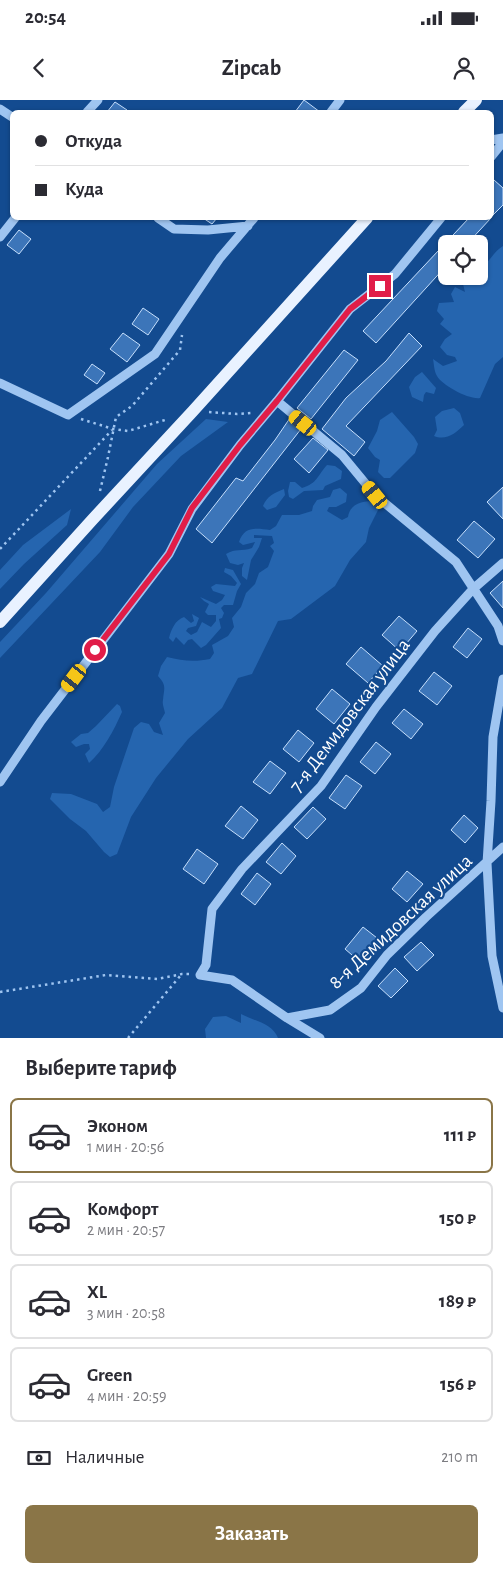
<!DOCTYPE html>
<html lang="ru">
<head>
<meta charset="utf-8">
<style>
  :root { --surface:#fff; --page:#f2f2f3; --text:#2b2b33; --muted:#7c7c81; --line:#e1e1e2; --accent:#8a7547 }
  body { margin:0; font-family:"Alegreya Sans",sans-serif; background:var(--page); color:var(--text); height:100vh; display:flex; flex-direction:column; font-size:19px; white-space:nowrap }
  * { box-sizing:border-box; margin:0 }
  p { font-size:16px; color:var(--muted) }
  .icon { flex:none; width:28px; height:28px; fill:none; stroke:currentColor; stroke-width:2; stroke-linecap:round; stroke-linejoin:round }
  .map { position:relative; height:938px; overflow:hidden }
  .drawer { display:flex; flex-direction:column; background:var(--surface); flex:1 }
  .drawer>* { flex:none }
  .hud { position:absolute; left:10px; top:10px; width:484px; height:110px; border-radius:8px; box-shadow:0 1px 4px #0004; display:grid; align-content:center; height:110px; padding:0 25px; background:var(--surface) }
  .controls { position:absolute; left:438px; top:135px; display:grid; gap:10px }
  .controls a { display:grid; place-items:center; width:50px; height:50px; border-radius:8px; background:var(--surface); box-shadow:0 1px 4px #0004; font-size:25px }
  .end { position:absolute; width:22px; height:22px; margin:-11px; border:6px solid #e11d48; background:#fff; box-shadow:0 0 0 2px #fff }
  .from { border-radius:50% }
  .car { position:absolute; width:15px; height:30px; margin:-15px -8px; border-radius:6px; box-shadow:0 0 4px 1px #0007; background:linear-gradient(#f5c518 24%,#345 0 40%,#f5c518 0 76%,#345 0 86%,#f5c518 0) }
  .hud b { display:flex; align-items:center; gap:18px; height:48px; font-size:19px }
  .hud b+b { border-top:1px solid var(--line) }
  .hud i { width:12px; height:12px; background:var(--text) }
  ul { padding:0; list-style:none }
  li { display:flex; align-items:center; gap:15px; height:75px; margin:0 10px 8px; padding:0 15px; border:2px solid var(--line); border-radius:8px }
  li div { flex:1 }
  li b { display:block; font-size:19px }
  li em { font-style:normal; font-weight:700 }
  li.active { border-color:var(--accent) }
  li>.icon { width:45px; height:45px; stroke-width:1.5 }
  h2 { padding:0 25px; font-size:22px; line-height:60px }
  .pay { display:flex; align-items:center; gap:12px; height:55px; padding:0 25px; font-size:19px }
  .pay p { margin-inline-start:auto }
  .cta { display:flex; gap:10px; margin-top:auto; padding:10px 25px }
  .cta a { flex:1; height:58px; border-radius:8px; background:var(--accent); color:#fff; font-size:20px; font-weight:700; line-height:58px; text-align:center }
  .status { display:flex; justify-content:space-between; align-items:center; height:35px; padding:0 25px; background:var(--surface); direction:ltr }
  .status svg { height:14px; fill:currentColor }
  header { display:flex; justify-content:space-between; align-items:center; height:65px; padding:0 25px; background:var(--surface); font-size:22px; font-weight:700 }
  .map>svg:first-child { display:block }
  .green { fill:#2565af }
  .building { fill:#3c75b9; stroke:#c6dffc }
  .lines { fill:none; stroke-linecap:round; stroke-linejoin:round }
  .path { stroke:#9fc5f1; stroke-width:2.5; stroke-dasharray:2.5 4; stroke-linecap:butt }
  .minor { stroke:#9fc5f1; stroke-width:9 }
  .major { stroke:#e9f2ff; stroke-width:12 }
  .route { stroke:#e11d48; stroke-width:6 }
  .labels { text-anchor:middle; stroke-width:4.5; stroke-linejoin:round; paint-order:stroke }
  .street-label { font-size:20px; fill:#fff; stroke:#134b90 }
</style>
</head>
<body>
<div class="status"><b>20:54</b><svg viewBox="0 0 49 12"><path d="M0 12V9h3v3zM5 12V6h3v6zM10 12V3h3v9zM15 12V0h3v12zM26 1h20v11H26zM47 4h2v5h-2z"/></svg></div>
<header><svg class="icon" aria-label="back" viewBox="0 0 24 24"><path d="M15 5l-7 7 7 7"/></svg>Zipcab<svg class="icon" aria-label="person" viewBox="0 0 24 24"><circle cx="12" cy="8" r="4"/><path d="M4 21q1-7 8-7t8 7"/></svg></header>
<div class="map">
<svg width="503" height="938" viewBox="0 0 503 938">
  <rect width="100%" height="100%" fill="#134b90"/>
  <path class="green" d="M503 146V257L495 264 480 298C469 300 442 285 437 276 434 271 434 264 433 259L443 266 457 261 455 257 447 255 440 247 445 239 452 234 440 224 444 219 437 211 439 203 454 202 451 194 455 187 465 192 462 180 478 179 479 170C489 163 493 152 503 146Z
    M422 272 436 288 434 294 426 292 424 295 423 302 412 297 409 287 415 277Z
    M454 308 460 313 464 325C456 333 446 341 434 336L437 330 435 317 442 311Z
    M392 312 414 337 418 344 415 353 390 378H384L378 372 380 360 375 357 368 348 377 331 380 320Z
    M206 319 228 322 181 356 133 407 100 452 0 558V542L46 493 157 364Z
    M327 365 335 366 342 371 341 379 325 386 323 390 304 391 293 399 289 397 288 391 290 382H295L302 388C318 383 317 376 327 365Z
    M340 388 347 394 346 402 336 407H329L327 411 342 420 348 417C350 403 363 401 376 401L380 406 369 428 366 442 350 460 335 486 291 519 278 521 252 574 238 578 222 608 188 639 156 678 131 717 117 754 110 757 104 752 86 731 70 719 50 699 52 693 71 694 97 704 103 712 110 707 114 687 134 628 141 622 149 624 154 632 163 635 159 623 165 613C164 608 162 604 163 600 164 588 167 586 158 576L161 566 167 557C182 561 195 562 210 559L214 553 212 545 228 536 234 527 232 518 241 507 246 493 255 484 259 473 268 467 274 451 270 446 274 443 272 436 254 435V438H262L259 447 251 460 247 480 242 476V468L244 463 238 465 230 463 226 454C236 448 241 452 252 448L255 442 243 445 239 442C244 426 256 428 270 430L276 426 282 415H299L312 411 313 406 317 400 330 397 333 390Z
    M284 389 285 395 276 407 267 410 263 406C267 396 274 393 284 389Z
    M71 409 67 425 24 464 0 489V470L23 445Z
    M225 468 233 470 241 484 237 491 233 505H224L221 508 224 513 222 518 219 519 221 528 206 545 201 548 192 539 188 540 184 545 176 537 173 542 169 538C171 530 175 520 184 517L191 523 194 521 192 514 199 518 196 526 188 528 186 531 191 535 197 532 202 522 211 527 216 521V515H208L205 512 209 504 204 501 200 497 216 504 222 500 225 495 213 491 211 487 216 484 235 486 237 483 231 476 224 472Z
    M117 604 120 606 122 612C114 630 103 651 89 663L85 654 90 649 89 644H84L76 647 71 642 81 634 88 633 96 626Z
    M241 914C254 921 272 923 278 938H206L205 929 213 917 226 916 241 923Z"/>
  <path class="building" d="M304 0 320 12H295Z
    M115 2 127 10 125 12H107Z
    M494 80 503 88V105L491 117V83Z
    M203 118H217L212 124Z
    M469 118H491L467 144H446V166L376 243 363 231Z
    M19 130 31 139 19 154 7 145Z
    M143 208 159 219 148 235 132 224Z
    M123 233 140 245 127 262 110 249Z
    M409 233 422 246 346 326 365 342 354 356 322 329 346 298 386 261Z
    M344 250 358 260 311 319 297 308Z
    M92 264 105 273 97 284 84 275Z
    M290 318 301 329 212 443 196 429 236 378 243 381 275 340Z
    M313 338 328 350 309 373 294 359Z
    M503 387V419L487 402Z
    M474 421 495 439 478 458 457 440Z
    M503 481V508L490 493Z
    M399 516 417 531 400 551 382 535Z
    M468 528 482 539 467 558 453 547Z
    M361 547 383 566 368 583 346 564Z
    M434 572 452 586 437 605 419 591Z
    M332 589 350 604 334 624 316 609Z
    M404 609 423 624 411 639 392 623Z
    M298 630 314 643 299 662 283 649Z
    M376 642 391 654 375 674 360 662Z
    M270 661 286 673 270 694 253 682Z
    M346 675 362 686 345 709 329 698Z
    M241 706 258 720 243 739 225 726Z
    M313 707 326 719 307 739 294 727Z
    M464 715 478 728 465 743 451 730Z
    M282 743 296 756 281 774 266 762Z
    M197 749 218 764 204 784 183 769Z
    M407 771 423 784 407 802 392 789Z
    M257 773 271 784 255 805 241 794Z
    M363 827 377 838 359 861 345 849Z
    M421 842 434 855 417 871 404 857Z
    M395 868 408 881 391 898 378 886Z"/>
  <g class="lines">
    <path class="path" d="M209 312 237 314 251 313
      M81 319 113 329 128 331 165 320
      M100 391 108 357 116 317 132 306 180 250 182 235
      M0 449 112 330
      M0 892 106 875 157 879 182 874H189
      M128 938 181 875"/>
    <path class="minor" d="M0 9 12 17
      M87 12 98 0
      M331 12 340 0
      M491 40 503 38
      M491 57 503 42
      M158 118 174 129 208 130 248 126
      M0 137 15 118
      M0 283 68 315 155 254 220 158 254 118
      M277 301 342 355 375 395 456 462 498 526 503 541
      M503 579 493 637 491 701 487 763 492 856 503 908
      M0 682 41 621 169 454 192 409 240 345 277 301 350 209 395 174 441 118
      M287 918 330 910 361 888 387 855 426 817 503 747
      M320 938 287 918 232 880 200 875 206 865 212 809 242 769 321 686 376 607 435 531 473 489 503 463"/>
    <path class="major" d="M464 12 476 0
      M0 522 93 419 193 311 367 118"/>
  </g>
  <g class="lines">
    <path class="route" d="M95 550 169 454 192 408 240 345 277 301 350 209 380 186"/>
  </g>
  <g class="labels">
    <g class="street-label">
      <text transform="translate(349 615) rotate(-53)" y="7">7-я Демидовская улица</text>
      <text transform="translate(400 821) rotate(-43)" y="7">8-я Демидовская улица</text>
    </g>
  </g>
</svg>
<div class="controls">
<a><svg class="icon" aria-label="locate" viewBox="0 0 24 24"><circle cx="12" cy="12" r="6"/><path d="M12 2v4M12 18v4M2 12h4M18 12h4"/></svg></a>
</div>
<i class="end from" style="left:95px;top:550px"></i>
<i class="end" style="left:380px;top:186px"></i>
<i class="car" style="left:303px;top:323px;rotate:309deg"></i>
<i class="car" style="left:375px;top:395px;rotate:321deg"></i>
<i class="car" style="left:74px;top:578px;rotate:217deg"></i>
<div class="hud">
<b><i class="from"></i>Откуда</b>
<b><i></i>Куда</b>
</div>
</div>
<section class="drawer">
<h2>Выберите тариф</h2>
<ul>
<li class="active"><svg class="icon" aria-label="car" viewBox="0 0 24 24"><path d="M5 17H2v-5l4-1 3-4h7l3 4 3 1v5h-3M9 17h6M6 11h13"/><circle cx="7" cy="17" r="2"/><circle cx="17" cy="17" r="2"/></svg><div><b>Эконом</b><p>1 мин · 20:56</p></div><em>111 ₽</em></li>
<li><svg class="icon" aria-label="car" viewBox="0 0 24 24"><path d="M5 17H2v-5l4-1 3-4h7l3 4 3 1v5h-3M9 17h6M6 11h13"/><circle cx="7" cy="17" r="2"/><circle cx="17" cy="17" r="2"/></svg><div><b>Комфорт</b><p>2 мин · 20:57</p></div><em>150 ₽</em></li>
<li><svg class="icon" aria-label="car" viewBox="0 0 24 24"><path d="M5 17H2v-5l4-1 3-4h7l3 4 3 1v5h-3M9 17h6M6 11h13"/><circle cx="7" cy="17" r="2"/><circle cx="17" cy="17" r="2"/></svg><div><b>XL</b><p>3 мин · 20:58</p></div><em>189 ₽</em></li>
<li><svg class="icon" aria-label="car" viewBox="0 0 24 24"><path d="M5 17H2v-5l4-1 3-4h7l3 4 3 1v5h-3M9 17h6M6 11h13"/><circle cx="7" cy="17" r="2"/><circle cx="17" cy="17" r="2"/></svg><div><b>Green</b><p>4 мин · 20:59</p></div><em>156 ₽</em></li>
</ul>
<div class="pay"><svg class="icon" aria-label="cash" viewBox="0 0 24 24"><path d="M3 7h18v10H3z"/><circle cx="12" cy="12" r="2"/></svg>Наличные<p>210 m</p></div>
<div class="cta"><a>Заказать</a></div>
</section>
</body>
</html>
